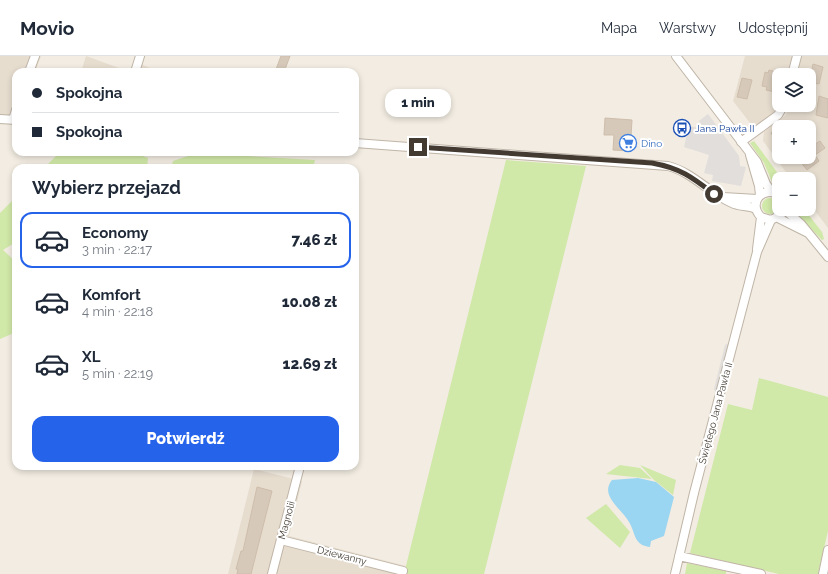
<!DOCTYPE html>
<html lang="pl">
<head>
<meta charset="utf-8">
<style>
  :root { --surface:#fff; --page:#f2f2f3; --text:#1f2937; --muted:#747a83; --line:#e0e1e3; --accent:#2563eb }
  body { margin:0; font-family:Raleway,sans-serif; background:var(--page); color:var(--text); height:100vh; display:flex; flex-direction:column; font-size:15px; white-space:nowrap }
  * { box-sizing:border-box; margin:0 }
  p { font-size:13px; color:var(--muted) }
  .icon { flex:none; width:22px; height:22px; fill:none; stroke:currentColor; stroke-width:2; stroke-linecap:round; stroke-linejoin:round }
  .map { position:relative; flex:1; overflow:hidden }
  .panel { position:absolute; left:12px; top:108px; width:347px; height:306px; display:flex; flex-direction:column; background:var(--surface); border-radius:12px; box-shadow:0 2px 6px #0003 }
  .panel>* { flex:none }
  .hud { position:absolute; left:12px; top:12px; width:347px; height:88px; border-radius:12px; box-shadow:0 2px 6px #0003; display:grid; align-content:center; height:88px; padding:0 20px; background:var(--surface) }
  .controls { position:absolute; left:772px; top:12px; display:grid; gap:8px }
  .controls a { display:grid; place-items:center; width:44px; height:44px; border-radius:8px; background:var(--surface); box-shadow:0 2px 6px #0003; font-size:20px }
  .end { position:absolute; width:18px; height:18px; margin:-9px; border:5px solid #433b32; background:#fff; box-shadow:0 0 0 2px #fff }
  .from { border-radius:50% }
  .bubble { position:absolute; height:28px; border-radius:12px; background:var(--surface); box-shadow:0 2px 6px #0003; font-size:13px; font-weight:800; line-height:28px; text-align:center }
  .hud b { display:flex; align-items:center; gap:14px; height:38px; font-size:15px }
  .hud b+b { border-top:1px solid var(--line) }
  .hud i { width:10px; height:10px; background:var(--text) }
  ul { padding:0; list-style:none }
  li { display:flex; align-items:center; gap:12px; height:56px; margin:0 8px 6px; padding:0 12px; border:2px solid transparent; border-radius:12px }
  li div { flex:1 }
  li b { display:block; font-size:15px }
  li em { font-style:normal; font-weight:800 }
  li.active { border-color:var(--accent) }
  li>.icon { width:36px; height:36px; stroke-width:1.5 }
  h2 { padding:0 20px; font-size:18px; line-height:48px }
  .action { display:flex; gap:8px; margin-top:auto; padding:8px 20px }
  .action a { flex:1; height:46px; border-radius:12px; background:var(--accent); color:#fff; font-size:16px; font-weight:800; line-height:46px; text-align:center }
  header { display:flex; align-items:center; gap:24px; box-sizing:border-box; height:56px; padding:0 20px; background:var(--surface); border-bottom:1px solid var(--line) }
  header strong { font-size:19px }
  nav { display:flex; gap:22px; margin-inline-start:auto; font-size:14px }
  .map>svg:first-child { display:block }
  .residential { fill:#e6ddcf; fill-rule:evenodd }
  .green { fill:#d0e8a8 }
  .parking { fill:#e1dedb }
  .water { fill:#9ad5f2 }
  .building { fill:#d6c9ba; stroke:#cebdaa }
  .lines { fill:none; stroke-linecap:round; stroke-linejoin:round }
  .minor-casing { stroke:#c0b5a7; stroke-width:10 }
  .minor { stroke:#fff; stroke-width:8 }
  .route { stroke:#433b32; stroke-width:5 }
  .labels { text-anchor:middle; stroke-width:4; stroke-linejoin:round; paint-order:stroke }
  .transit-label { font-size:10px; fill:#164399; stroke:#fff; text-anchor:start }
  .shop-label { font-size:10px; fill:#366cbe; stroke:#fff; text-anchor:start }
  .street-label { font-size:10px; fill:#433b32; stroke:#fff }
</style>
</head>
<body>
<header>
<strong>Movio</strong>
<nav><a>Mapa</a><a>Warstwy</a><a>Udostępnij</a></nav>
</header>
<div class="map">
<svg width="828" height="518" viewBox="0 0 828 518">
  <rect width="100%" height="100%" fill="#f2ece2"/>
  <path class="residential" d="M0 0H41L35 16H16V61L0 59Z
    M86 0 130 16 134 6 162 16H81Z
    M745 0H792L787 19H779L778 54 759 68 750 67 733 45Z
    M801 0H828V172L809 147V123H791L763 85 764 75 786 59 789 49H809V19H796ZM779 71H809V101H779Z
    M254 413 302 425 289 480 406 510 404 518H228Z"/>
  <path class="green" d="M754 85 782 123H779V131L772 126 764 107 750 87Z
    M60 96H133L148 102 147 112H44Z
    M197 97 315 104 313 112H171L173 105Z
    M506 104 586 110 484 518H404Z
    M16 141V186L3 194 16 206V276L0 283V157Z
    M762 150a8 8 0 1 1 16 0a8 8 0 1 1-16 0Z
    M792 153H804L822 176 824 183 822 184Z
    M759 322 828 341V475L818 518H779L690 497 728 348 752 354Z
    M620 409 640 412 652 423 606 418Z
    M640 409 676 424 673 439 654 424Z
    M606 448 630 476 620 492 586 462Z
    M687 507 726 515V518H685Z"/>
  <path class="parking" d="M708 58 739 100 740 110 746 111 741 130 712 125 713 119 704 117 709 99 684 91 689 70 704 73 699 65Z
    M729 287 716 337 714 333 725 289Z"/>
  <path class="water" d="M638 422 656 426 674 441 664 480 651 485 650 491C633 489 636 477 629 466 622 453 599 440 612 424Z"/>
  <path class="building" d="M281 0H290L284 16H275Z
    M813 8 823 11 819 28 809 26Z
    M769 14 777 16 776 19 779 20 778 34H775V36L766 34 767 31 762 30 765 16 768 17Z
    M742 22 752 24 747 43 737 41Z
    M819 40 828 43V62L816 59Z
    M605 62 632 64 630 95 613 94 614 79H604Z
    M779 71V89L771 77Z
    M820 85 825 92 815 99 819 105 807 114 797 101H809V92Z
    M257 431 272 435 251 518H237L238 513H236L241 495H243Z"/>
  <g class="lines">
    <g class="minor-casing">
      <path id="minor" d="M676 0 757 106 766 128 771 135
        M29 16 35 0
        M135 16 140 0
        M792 19 797 0
        M0 63 16 64
        M13 64 16 54
        M741 86 778 59 784 49
        M355 87 668 110C692 116 709 137 732 147 739 151 748 149 756 153
        M750 99 759 130 760 139
        M779 139C763 129 747 147 761 161L771 164 781 159 784 153
        M723 141 757 143
        M784 153 801 168 828 201
        M778 162 808 177
        M757 193 761 161
        M281 484 403 515
        M679 500 761 518
        M272 518 300 410
        M675 518 694 437 757 196 771 164
        M823 518 828 494"/>
    </g>
    <use href="#minor" class="minor"/>
  </g>
  <g class="lines">
    <path class="route" d="M418 91 652 107C680 112 692 121 714 138"/>
  </g>
  <defs>
    <g id="bus-ring" transform="scale(0.9)"><circle r="9.5" fill="#fff" stroke="#1a4fb4" stroke-width="1.5"/><path d="M-5-6H5V4H4V6H2V4H-2V6H-4V4H-5ZM-3.5-4V0h7V-4ZM-3.5 1.2v1.5H-2V1.2ZM2 1.2v1.5H3.5V1.2Z" fill="#1a4fb4"/></g>
    <g id="supermarket-ring" transform="scale(0.9)"><circle r="9.5" fill="#fff" stroke="#3f7fe0" stroke-width="1.5"/><path d="M-6-5.5h2.5l.6 2H6L4.5 2H-2.5L-4.4-4H-6ZM-1.5 3.2a1.3 1.3 0 1 0 .1 0ZM3 3.2a1.3 1.3 0 1 0 .1 0Z" fill="#3f7fe0"/></g>
  </defs>
  <g fill-rule="evenodd">
    <use href="#bus-ring" x="682" y="72"/>
    <use href="#supermarket-ring" x="628" y="87"/>
  </g>
  <g class="labels">
    <g class="transit-label">
      <text x="695" y="76">Jana Pawła II</text>
    </g>
    <g class="shop-label">
      <text x="641" y="91">Dino</text>
    </g>
    <g class="street-label">
      <text transform="translate(715 357) rotate(-75)" y="4">Świętego Jana Pawła II</text>
      <text transform="translate(286 464) rotate(-75)" y="4">Magnolii</text>
      <text transform="translate(342 499) rotate(14)" y="4">Dziewanny</text>
    </g>
  </g>
</svg>
<div class="controls">
<a><svg class="icon" aria-label="layers" viewBox="0 0 24 24"><path d="M12 4l9 5-9 5-9-5zM3 14l9 5 9-5"/></svg></a>
<a>+</a>
<a>−</a>
</div>
<i class="end from" style="left:714px;top:138px"></i>
<i class="end" style="left:418px;top:91px"></i>
<div class="bubble" style="left:385px;top:33px;width:66px">1 min</div>
<div class="hud">
<b><i class="from"></i>Spokojna</b>
<b><i></i>Spokojna</b>
</div>
<section class="panel">
<h2>Wybierz przejazd</h2>
<ul>
<li class="active"><svg class="icon" aria-label="car" viewBox="0 0 24 24"><path d="M5 17H2v-5l4-1 3-4h7l3 4 3 1v5h-3M9 17h6M6 11h13"/><circle cx="7" cy="17" r="2"/><circle cx="17" cy="17" r="2"/></svg><div><b>Economy</b><p>3 min · 22:17</p></div><em>7.46 zł</em></li>
<li><svg class="icon" aria-label="car" viewBox="0 0 24 24"><path d="M5 17H2v-5l4-1 3-4h7l3 4 3 1v5h-3M9 17h6M6 11h13"/><circle cx="7" cy="17" r="2"/><circle cx="17" cy="17" r="2"/></svg><div><b>Komfort</b><p>4 min · 22:18</p></div><em>10.08 zł</em></li>
<li><svg class="icon" aria-label="car" viewBox="0 0 24 24"><path d="M5 17H2v-5l4-1 3-4h7l3 4 3 1v5h-3M9 17h6M6 11h13"/><circle cx="7" cy="17" r="2"/><circle cx="17" cy="17" r="2"/></svg><div><b>XL</b><p>5 min · 22:19</p></div><em>12.69 zł</em></li>
</ul>
<div class="action"><a>Potwierdź</a></div>
</section>
</div>
</body>
</html>
